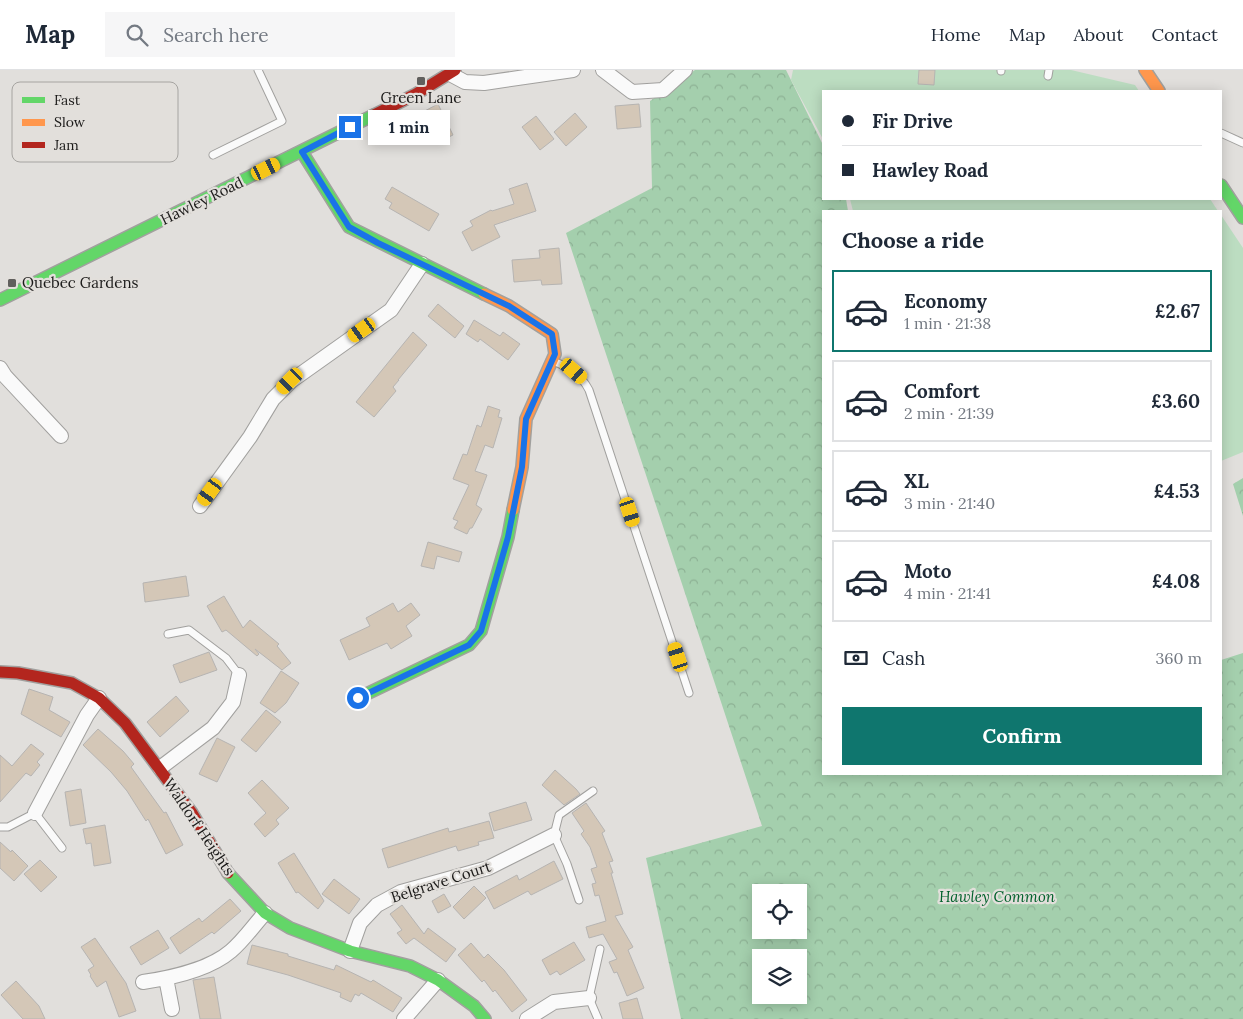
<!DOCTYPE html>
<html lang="en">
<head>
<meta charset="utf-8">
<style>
  :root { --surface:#fff; --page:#f6f6f7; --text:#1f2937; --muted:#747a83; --line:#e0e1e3; --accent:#0f766e }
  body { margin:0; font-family:Lora,serif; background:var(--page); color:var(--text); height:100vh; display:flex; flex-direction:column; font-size:19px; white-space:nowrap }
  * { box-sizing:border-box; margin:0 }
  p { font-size:16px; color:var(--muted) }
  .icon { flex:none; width:28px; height:28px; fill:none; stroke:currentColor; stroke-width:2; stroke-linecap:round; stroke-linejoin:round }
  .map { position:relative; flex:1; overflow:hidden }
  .sheet { position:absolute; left:822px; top:140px; width:400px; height:565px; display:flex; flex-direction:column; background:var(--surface); border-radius:0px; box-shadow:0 2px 12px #0003 }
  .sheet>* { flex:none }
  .banner { position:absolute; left:822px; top:20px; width:400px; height:110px; border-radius:0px; box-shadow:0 2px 12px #0003; display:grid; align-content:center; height:110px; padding:0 20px; background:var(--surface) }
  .tools { position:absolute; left:752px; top:814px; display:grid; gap:10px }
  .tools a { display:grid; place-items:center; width:55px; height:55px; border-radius:0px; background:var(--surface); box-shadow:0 2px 12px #0003; font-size:25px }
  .end { position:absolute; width:22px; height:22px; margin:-11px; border:6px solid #1a73e8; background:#fff; box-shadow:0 0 0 2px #fff }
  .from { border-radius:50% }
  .bubble { position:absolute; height:35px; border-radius:0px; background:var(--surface); box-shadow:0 2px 12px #0003; font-size:16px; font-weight:700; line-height:35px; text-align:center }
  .car { position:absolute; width:15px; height:30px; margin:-15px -8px; border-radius:6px; box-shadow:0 0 4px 1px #0007; background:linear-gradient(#f5c518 24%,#345 0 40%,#f5c518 0 76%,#345 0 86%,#f5c518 0) }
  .banner b { display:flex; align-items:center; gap:18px; height:48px; font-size:19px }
  .banner b+b { border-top:1px solid var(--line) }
  .banner i { width:12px; height:12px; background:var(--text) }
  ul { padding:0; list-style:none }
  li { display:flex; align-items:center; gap:15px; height:82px; margin:0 10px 8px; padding:0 10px; border:2px solid var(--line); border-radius:0px }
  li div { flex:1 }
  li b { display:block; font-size:19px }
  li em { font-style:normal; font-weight:700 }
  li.on { border-color:var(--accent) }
  li>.icon { width:45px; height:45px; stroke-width:1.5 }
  h2 { padding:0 20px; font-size:22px; line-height:60px }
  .pay { display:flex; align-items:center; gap:12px; height:55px; padding:0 20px; font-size:19px }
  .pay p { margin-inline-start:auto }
  .primary-button { display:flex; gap:10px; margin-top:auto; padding:10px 20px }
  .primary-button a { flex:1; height:58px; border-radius:0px; background:var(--accent); color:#fff; font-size:20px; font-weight:700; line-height:58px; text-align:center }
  header { display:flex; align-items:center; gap:30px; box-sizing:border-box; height:70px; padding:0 25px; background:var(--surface); border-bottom:1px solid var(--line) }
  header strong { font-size:24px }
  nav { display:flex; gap:28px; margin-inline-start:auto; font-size:18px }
  .search { width:350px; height:45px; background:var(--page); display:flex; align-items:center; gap:12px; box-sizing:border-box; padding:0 18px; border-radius:0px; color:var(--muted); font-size:19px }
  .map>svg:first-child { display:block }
  .forest { fill:url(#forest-crowns); fill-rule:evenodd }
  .pitch { fill:#bcddc1 }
  .building { fill:#d4c7b7; stroke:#b6b4b2 }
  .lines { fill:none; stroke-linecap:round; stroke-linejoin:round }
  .lane-casing { stroke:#a1a09e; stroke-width:9 }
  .street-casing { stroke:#a1a09e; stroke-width:16 }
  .fast-casing { stroke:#a1a09e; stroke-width:14 }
  .slow-casing { stroke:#a1a09e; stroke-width:14 }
  .jam-casing { stroke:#a1a09e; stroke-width:14 }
  .lane { stroke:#fafafa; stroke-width:7 }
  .street { stroke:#fafafa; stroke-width:14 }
  .fast { stroke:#63d668; stroke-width:11 }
  .slow { stroke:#ff974d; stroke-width:11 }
  .jam { stroke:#b3261e; stroke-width:11 }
  .route { stroke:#1a73e8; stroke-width:6 }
  .poi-dot { fill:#605f5d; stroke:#e2dfdb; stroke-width:2 }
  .labels { text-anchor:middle; stroke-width:4.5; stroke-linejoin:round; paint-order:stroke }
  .poi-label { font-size:15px; fill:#1b1a19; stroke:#e2dfdb }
  .street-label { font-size:15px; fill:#1b1a19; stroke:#e2dfdb }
  .park-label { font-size:15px; font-style:italic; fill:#00612b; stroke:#e2dfdb }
  .key { fill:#e2dfdb; stroke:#a6a4a1; stroke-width:1 }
  .key-label { font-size:14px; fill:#1b1a19 }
</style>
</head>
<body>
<header>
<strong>Map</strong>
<div class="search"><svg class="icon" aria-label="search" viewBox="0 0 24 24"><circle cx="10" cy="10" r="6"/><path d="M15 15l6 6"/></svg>Search here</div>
<nav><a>Home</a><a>Map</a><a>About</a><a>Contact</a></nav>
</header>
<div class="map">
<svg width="1243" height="949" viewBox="0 0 1243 949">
  <defs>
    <pattern id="forest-crowns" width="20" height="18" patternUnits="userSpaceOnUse" patternTransform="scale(1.25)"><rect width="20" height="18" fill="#a4cfad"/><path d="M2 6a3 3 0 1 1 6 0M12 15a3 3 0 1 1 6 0" fill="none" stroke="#8db194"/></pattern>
  </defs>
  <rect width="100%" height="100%" fill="#e1dfdc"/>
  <path class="forest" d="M695 0H786L824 77V129H846L848 141H824V704H1221V590L1243 583V949H681L646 788 762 756 566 163 652 118 650 31ZM761 822H799V860H761ZM761 888H799V925H761Z
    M1243 408V446L1233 414Z"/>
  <path class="pitch" d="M793 0H1071L1135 15 1139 21H824V71L791 10Z
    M850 129H1210L1218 141H853Z
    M1221 145 1243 178V382L1221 391Z"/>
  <path class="building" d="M919 0H935L934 15 918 14Z
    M438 34 453 65 434 74 419 44Z
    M639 34 641 57 617 59 615 36Z
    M575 43 587 57 566 76 554 62Z
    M536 46 554 69 540 80 522 57Z
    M527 113 536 141 494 155 500 167 472 181 462 162 473 156 470 151 491 140 492 141 514 134 509 119Z
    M392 117 439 144 429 161 389 138 392 133 385 129Z
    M559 178 562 214 542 215 541 210 514 212 512 190 540 188 539 180Z
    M438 234 464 256 455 268 428 246Z
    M474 250 500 266 503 262 520 274 508 290 480 269 478 272 466 264Z
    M413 262 427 275 398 310H399L393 317 396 321 374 347 356 332Z
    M488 336 500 340 498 347 502 348 493 378 485 375 475 401 487 405 476 435 482 439 472 458H470L467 464 454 458 458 451 453 449 469 415 453 409 463 384 467 385 477 355 481 357Z
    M428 472 462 482 459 492 437 486 434 499 421 496Z
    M186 506 189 526 145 532 143 513Z
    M224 526 243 558 250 550 279 574 277 576 291 593 282 600 255 579 259 584 257 586 226 560 222 562 207 536Z
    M393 533 398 542 411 533 420 545 406 556 412 566 391 579 387 573 349 590 340 570 370 556 366 548Z
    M209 582 217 600 180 613 173 595Z
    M281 601 299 613 286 633 275 643 260 633Z
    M29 619 53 627 49 640 70 652 61 667 21 644Z
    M176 626 189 641 160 667 147 652Z
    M266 640 281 652 256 682 241 670Z
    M98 659 123 681 134 694 131 697 164 743 166 742 183 775 166 784 148 749 146 751 127 721 111 702 83 675Z
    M217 668 235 677 217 712 199 704Z
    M31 674 44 684 37 692 40 695 31 706 26 703 0 732V685L12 696Z
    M555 700 576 719 580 724 564 735 542 715Z
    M262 710 289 738 276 750 279 754 265 767 254 754 266 743 248 723Z
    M81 719 86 753 70 756 65 722Z
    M526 732 532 750 494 761 489 743Z
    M586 733 605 761 602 763 613 791 609 792 613 803H611L623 844 615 846 633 877 628 880 644 918 627 926 617 902 614 903 609 892 617 889 603 864 589 868 586 857 606 851 599 825 595 826 592 814 596 813 591 799 597 797 590 777 581 764 584 761 572 743Z
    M489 751 494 768 478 772 479 775 458 781 456 776 388 798 382 779 448 758 449 762Z
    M105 755 111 793 94 796 91 773 86 774 83 759Z
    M0 772 11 782 12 780 28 796 14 811 0 798Z
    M294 783 324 831 318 839 298 822 296 823 278 793Z
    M40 790 57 807 41 822 24 804Z
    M554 791 563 809 531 825 528 821 494 839 485 822 517 805 519 810Z
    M334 809 360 829 349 844 322 824Z
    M474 816 486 828 464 849 453 837Z
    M444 824 451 836 438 843 432 831Z
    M230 829 241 841 214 864 212 862 180 884 170 868 199 848 202 852Z
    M402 835 424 864 428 858 456 879 446 892 414 868 406 874 397 863 402 860 390 844Z
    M158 860 169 878 141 895 130 877Z
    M95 868 126 913 136 941 119 947 106 911 97 917 90 906 91 905 88 900 94 896 81 877Z
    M574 872 585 890 560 905 557 901 550 905 542 890Z
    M471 873 484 888 488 884 504 900 527 930 512 942 495 920 493 922 484 910 482 912 458 885Z
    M252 875 288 884V886L334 900 336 895 371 912 373 910 402 928 393 942 361 923 359 926 355 924 351 932 340 927 341 923 288 905 247 894Z
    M214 907 221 949H200L193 910Z
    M16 911 39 936 45 949H23L1 925Z
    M637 928 643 949H623L619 933Z"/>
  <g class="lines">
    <g class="lane-casing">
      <path id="lane" d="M1001 1V0
        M1048 6 1049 0
        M1221 63 1243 73
        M213 85 282 51 258 0
        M553 291C570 298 580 303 589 320L689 623
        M168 564 189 560 226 588 239 605
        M0 757H8L35 743 62 778
        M579 830 567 794 554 765 559 745 593 721
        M598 949 589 928 600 879"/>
    </g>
    <g class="street-casing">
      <path id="street" d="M603 0 632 22 663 20 685 0
        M450 4 465 12 484 13 573 0
        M0 298 5 306 61 366
        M200 436 250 367 273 329 291 311 391 240 422 194
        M160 698 213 658 233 632 239 605
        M35 743 87 645 99 628
        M350 881 360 853 377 835 401 822 488 798 554 765
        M166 908 172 939
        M143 912C171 908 210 899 231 881 244 870 254 855 265 843
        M404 949 438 910
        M527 949 554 932 589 928"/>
    </g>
    <g class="fast-casing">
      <path id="fast" d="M302 82 349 157 484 224
        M1221 115 1243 148
        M0 230 374 45
        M358 628 469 575 481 561 508 467 513 440
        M228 803 265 843 290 858 350 881 410 896 438 910 474 936 485 949"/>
    </g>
    <g class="slow-casing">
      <path id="slow" d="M1145 0 1159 21
        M484 224 509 236 552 264 555 284 526 349 522 397 513 440"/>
    </g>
    <g class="jam-casing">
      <path id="jam" d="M374 45 416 24 455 0
        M0 602 18 603 72 613 99 628 125 653 192 743 228 803"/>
    </g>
    <use href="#lane" class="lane"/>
    <use href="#street" class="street"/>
    <use href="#fast" class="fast"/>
    <use href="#slow" class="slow"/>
    <use href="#jam" class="jam"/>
  </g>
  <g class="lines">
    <path class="route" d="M350 57 302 82 349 157 378 173 509 236 552 264 555 284 526 349 522 397 508 467 481 561 469 575 358 628"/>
  </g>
  <g class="poi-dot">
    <rect x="416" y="6" width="10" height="10" rx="2.5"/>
    <rect x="7" y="208" width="10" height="10" rx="2.5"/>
  </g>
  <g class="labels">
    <g class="poi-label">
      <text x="421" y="33">Green Lane</text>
      <text x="22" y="218" text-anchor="start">Quebec Gardens</text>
    </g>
    <g class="street-label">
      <text transform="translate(202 131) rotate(-26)" y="5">Hawley Road</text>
      <text transform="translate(199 757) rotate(56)" y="5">Waldorf Heights</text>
      <text transform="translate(441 812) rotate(-18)" y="5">Belgrave Court</text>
    </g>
    <g class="park-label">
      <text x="997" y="832">Hawley Common</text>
    </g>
  </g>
  <rect x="12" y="12" width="166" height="80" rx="8" class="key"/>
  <rect x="22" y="27" width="23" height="6" fill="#63d668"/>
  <rect x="22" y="49" width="23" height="7" fill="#ff974d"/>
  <rect x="22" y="72" width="23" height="6" fill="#b3261e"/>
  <g class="key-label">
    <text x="54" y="35">Fast</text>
    <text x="54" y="57">Slow</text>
    <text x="54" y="80">Jam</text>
  </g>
</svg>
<div class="tools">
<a><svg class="icon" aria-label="locate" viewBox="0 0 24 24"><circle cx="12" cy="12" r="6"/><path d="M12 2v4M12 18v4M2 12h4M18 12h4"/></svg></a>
<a><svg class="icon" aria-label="layers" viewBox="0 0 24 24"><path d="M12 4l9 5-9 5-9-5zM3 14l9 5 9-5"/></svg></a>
</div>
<i class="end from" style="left:358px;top:628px"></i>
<i class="end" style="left:350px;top:57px"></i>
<div class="bubble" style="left:368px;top:40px;width:82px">1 min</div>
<i class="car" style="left:266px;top:99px;rotate:64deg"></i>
<i class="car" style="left:362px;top:260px;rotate:235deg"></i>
<i class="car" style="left:574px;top:301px;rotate:131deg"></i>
<i class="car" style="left:290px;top:311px;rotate:225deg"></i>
<i class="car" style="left:210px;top:422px;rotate:216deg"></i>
<i class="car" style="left:630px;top:442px;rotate:162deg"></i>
<i class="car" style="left:678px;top:587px;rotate:342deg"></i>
<div class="banner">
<b><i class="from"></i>Fir Drive</b>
<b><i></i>Hawley Road</b>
</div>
<section class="sheet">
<h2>Choose a ride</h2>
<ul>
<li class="on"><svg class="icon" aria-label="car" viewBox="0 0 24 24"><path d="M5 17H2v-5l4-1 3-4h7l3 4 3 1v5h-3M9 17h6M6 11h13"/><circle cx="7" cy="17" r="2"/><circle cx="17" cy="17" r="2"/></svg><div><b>Economy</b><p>1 min · 21:38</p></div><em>£2.67</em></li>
<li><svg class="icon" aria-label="car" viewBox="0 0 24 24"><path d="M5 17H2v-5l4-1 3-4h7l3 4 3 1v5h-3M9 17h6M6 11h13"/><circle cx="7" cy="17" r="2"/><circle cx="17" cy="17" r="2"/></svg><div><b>Comfort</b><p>2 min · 21:39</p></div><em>£3.60</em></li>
<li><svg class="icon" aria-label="car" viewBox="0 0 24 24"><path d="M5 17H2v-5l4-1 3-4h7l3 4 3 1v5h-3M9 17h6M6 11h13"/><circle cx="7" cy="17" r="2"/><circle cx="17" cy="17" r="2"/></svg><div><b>XL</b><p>3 min · 21:40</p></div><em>£4.53</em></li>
<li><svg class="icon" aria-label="car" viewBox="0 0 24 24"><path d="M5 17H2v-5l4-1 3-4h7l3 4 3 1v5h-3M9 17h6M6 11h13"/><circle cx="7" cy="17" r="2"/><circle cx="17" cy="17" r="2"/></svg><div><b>Moto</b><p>4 min · 21:41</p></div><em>£4.08</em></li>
</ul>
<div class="pay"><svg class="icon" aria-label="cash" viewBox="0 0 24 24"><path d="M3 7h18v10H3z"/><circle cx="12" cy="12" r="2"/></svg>Cash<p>360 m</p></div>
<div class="primary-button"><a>Confirm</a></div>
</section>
</div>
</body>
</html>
